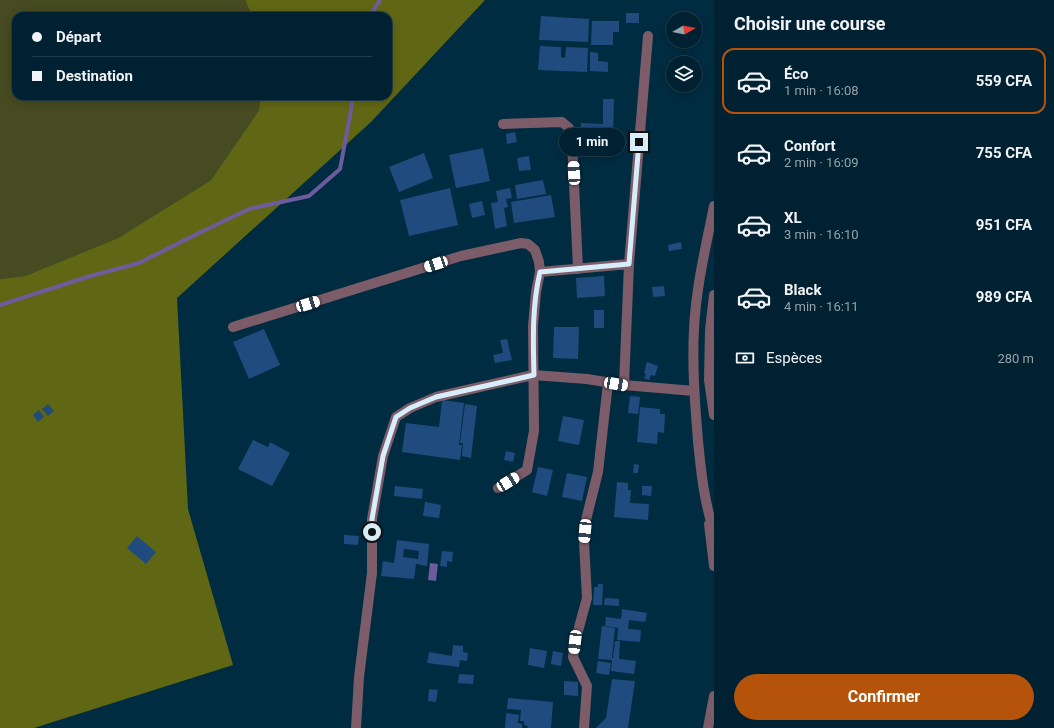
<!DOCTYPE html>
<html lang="fr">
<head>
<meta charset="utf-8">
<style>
  :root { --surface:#002131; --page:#0a2939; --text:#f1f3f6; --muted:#95a3ab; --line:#223e4d; --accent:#b45309 }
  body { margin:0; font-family:Roboto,sans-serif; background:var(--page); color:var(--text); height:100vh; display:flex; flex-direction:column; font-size:15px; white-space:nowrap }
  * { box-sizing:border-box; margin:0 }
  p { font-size:13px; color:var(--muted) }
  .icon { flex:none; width:22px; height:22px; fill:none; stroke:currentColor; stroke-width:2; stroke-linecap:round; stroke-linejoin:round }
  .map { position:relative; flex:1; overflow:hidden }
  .side { display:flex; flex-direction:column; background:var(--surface); width:340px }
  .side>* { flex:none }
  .guide { position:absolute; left:12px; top:12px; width:380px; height:88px; border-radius:12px; box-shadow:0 2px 10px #0003,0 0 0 1px var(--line); display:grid; align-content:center; height:88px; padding:0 20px; background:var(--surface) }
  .needle { width:26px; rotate:81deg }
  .tools { position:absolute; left:666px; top:12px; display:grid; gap:8px }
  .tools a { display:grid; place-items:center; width:36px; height:36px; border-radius:50%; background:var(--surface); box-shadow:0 2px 10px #0003,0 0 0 1px var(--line); font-size:20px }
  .end { position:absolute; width:18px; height:18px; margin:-9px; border:5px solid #d7edfa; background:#111; box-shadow:0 0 0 2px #111 }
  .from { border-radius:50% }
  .bubble { position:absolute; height:28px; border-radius:14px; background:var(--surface); box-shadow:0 2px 10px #0003,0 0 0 1px var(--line); font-size:13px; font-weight:700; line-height:28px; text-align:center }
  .car { position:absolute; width:12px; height:24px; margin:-12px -6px; border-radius:5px; box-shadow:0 0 3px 1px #0007; background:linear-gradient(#fff 24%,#345 0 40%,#fff 0 76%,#345 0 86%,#fff 0) }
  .guide b { display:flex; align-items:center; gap:14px; height:38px; font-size:15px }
  .guide b+b { border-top:1px solid var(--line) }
  .guide i { width:10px; height:10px; background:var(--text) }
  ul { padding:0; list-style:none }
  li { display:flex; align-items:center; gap:12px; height:66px; margin:0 8px 6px; padding:0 12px; border:2px solid transparent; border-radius:12px }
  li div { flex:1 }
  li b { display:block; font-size:15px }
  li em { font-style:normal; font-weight:700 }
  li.current { border-color:var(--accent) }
  li>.icon { width:36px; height:36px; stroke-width:1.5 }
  h2 { padding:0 20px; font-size:18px; line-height:48px }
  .pay { display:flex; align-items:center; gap:10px; height:44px; padding:0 20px; font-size:15px }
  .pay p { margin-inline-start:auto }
  .action { display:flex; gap:8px; margin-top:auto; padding:8px 20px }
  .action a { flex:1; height:46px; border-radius:24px; background:var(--accent); color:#fff; font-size:16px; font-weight:700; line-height:46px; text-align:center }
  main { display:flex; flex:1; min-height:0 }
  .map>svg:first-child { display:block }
  .green { fill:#474b21 }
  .forest { fill:#606714 }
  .water { fill:#6d5c9d }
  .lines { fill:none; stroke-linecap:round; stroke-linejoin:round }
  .stream { stroke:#6d5c9d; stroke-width:4 }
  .building { fill:#204b7e; fill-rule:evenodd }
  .minor { stroke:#7b5c68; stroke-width:10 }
  .tertiary { stroke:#7b5c68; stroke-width:10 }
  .route { stroke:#d7edfa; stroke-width:5 }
</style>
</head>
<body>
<main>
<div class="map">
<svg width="714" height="728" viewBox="0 0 714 728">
  <rect width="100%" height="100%" fill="#002c41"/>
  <path class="green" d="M0 0H245L252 16H16V96H261L259 110 211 180 118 238 25 276 0 279Z"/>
  <path class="forest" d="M245 0H485L371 122 177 298 188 509 233 665 34 728H0V279L25 276 118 238 211 180 259 110 261 96H388V16H252Z"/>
  <path class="water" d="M430 563 438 564 436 581 428 580Z"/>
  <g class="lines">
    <path class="stream" d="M370 16 380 0
      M0 305 87 277 139 263 195 235 249 209 309 196 340 169 350 116 353 96"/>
  </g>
  <path class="building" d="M626 13H639V23H626Z
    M541 16 589 19 588 42 539 40Z
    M592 21H619V32H613V45H591Z
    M540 46 561 47V57L565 58 566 47 588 48 587 72 538 70Z
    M590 52 598 53V61L608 62V72L590 71Z
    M603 99H614L613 136 581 135V123L603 124Z
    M515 132 517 142 507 144 506 134Z
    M599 140H616L615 150H599Z
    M483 148 490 181 456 188 449 155Z
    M424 153 433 178 399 192 389 167Z
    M529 156 531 170 519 171 517 158Z
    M543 180 546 194 517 199 515 185Z
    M450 188 458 225 409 236 400 200Z
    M510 188 512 198 506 199 508 207 504 208 507 226 495 229 491 203 498 202 496 191Z
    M551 195 555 217 514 223 511 202Z
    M482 201 485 215 472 218 469 204Z
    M681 242 682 249 669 251 668 245Z
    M604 276 605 296 577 298 576 278Z
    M664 286 665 296 653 297 652 287Z
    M594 310H604V328H594Z
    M554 327H579L578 359 553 358Z
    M264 329 280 365 249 379 233 342Z
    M507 339 512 360 495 363 493 355 503 353 500 340Z
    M647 362 658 366 655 376 651 375 649 380 644 378 646 374 644 373Z
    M630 396 640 397 638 414 628 413Z
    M442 400 464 403 459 445H462L460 460 402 452 406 423 439 427Z
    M48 404 54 411 48 416 42 409Z
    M465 404 477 406 471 458 462 456 463 443H460Z
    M640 407 660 409V414H665L664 433 658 432 657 444 637 442Z
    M39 410 44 417 38 422 33 415Z
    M563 416 584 420 579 445 558 441Z
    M253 440 268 447 270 442 290 453 272 486 238 469Z
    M506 451 515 453 513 462 504 460Z
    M634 464 639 465 638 473H633Z
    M538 467 553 470 547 496 532 492Z
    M567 473 587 477 582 501 562 497Z
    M617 482 628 483V490H631L630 503 649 504 648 520 614 517Z
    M395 486 423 489 422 499 394 496Z
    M642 486H652L651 496 642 495Z
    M425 502 441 505 439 518 423 516Z
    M344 535 359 536 358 545 344 544Z
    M137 536 156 552 146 564 127 548Z
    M397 540 429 544 427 566 416 564 414 579 381 576 383 561 394 563ZM404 549 419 551 418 559 403 557Z
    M442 551 453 552 452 562 447 561V567L440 566Z
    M598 584H603L602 605H593L594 587H598Z
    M605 598 619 599V606L604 605Z
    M622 609 647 613 645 622 629 620 628 629 641 630 640 642 617 640 618 628 625 629 605 626 606 617 621 619Z
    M602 626 615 628 612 658H613L615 641H620L619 659 636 661 634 674 611 671 612 660 598 659Z
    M453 645 463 646V652L468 653 467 661 460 660 459 667 427 663 429 652 452 656Z
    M530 648 547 651 544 668 528 665Z
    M553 651 563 653 561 666 551 664Z
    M598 661 611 663 609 675 596 673Z
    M459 674 474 675 473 684 458 683Z
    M612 679 635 681 628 728H596L606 718Z
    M564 681 578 682V696L564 695Z
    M429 689 438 690 436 702 428 701Z
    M508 698 553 702 551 728H527L528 726 524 725V721H520L521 710 507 709Z
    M506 713 519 715 518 723 522 724V728H505Z"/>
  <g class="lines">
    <path class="minor" d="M503 124 562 122 569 128 572 141 578 269
      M540 272 629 264
      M233 327 461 256 521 243 528 244 535 250 539 262 540 272 536 292 533 326 534 431 527 470 498 488
      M624 385 629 264 648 36
      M356 728 359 677 372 573V519L383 456 396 417 410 408 436 397 533 375 587 379 624 385 694 391
      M584 728 587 686 573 657 575 642 587 598 584 542 586 520 598 472 608 383"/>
    <path class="tertiary" d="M714 206C706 246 696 287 694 329 692 367 695 404 698 441 701 471 704 502 714 531
      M714 295 710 330 709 380 714 415
      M709 524 714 566
      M708 728 714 696"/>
  </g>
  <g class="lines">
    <path class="route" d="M372 532V519L383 456 396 417 410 408 436 397 534 375C533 340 532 306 540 272L629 264 639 142"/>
  </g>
</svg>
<div class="tools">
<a><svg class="needle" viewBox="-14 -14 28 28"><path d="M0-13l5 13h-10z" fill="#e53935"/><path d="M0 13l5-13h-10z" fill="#95a3ab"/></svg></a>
<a><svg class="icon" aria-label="layers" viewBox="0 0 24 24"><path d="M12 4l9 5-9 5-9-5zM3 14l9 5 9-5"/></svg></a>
</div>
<i class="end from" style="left:372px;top:532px"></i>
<i class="end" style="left:639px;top:142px"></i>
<div class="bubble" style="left:559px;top:128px;width:66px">1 min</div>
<i class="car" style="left:574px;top:173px;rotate:357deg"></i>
<i class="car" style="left:436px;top:264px;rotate:252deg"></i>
<i class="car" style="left:308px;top:304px;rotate:73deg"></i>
<i class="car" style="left:616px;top:384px;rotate:100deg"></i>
<i class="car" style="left:508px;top:482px;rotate:58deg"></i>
<i class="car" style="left:585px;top:531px;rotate:185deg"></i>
<i class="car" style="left:575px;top:642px;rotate:186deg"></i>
<div class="guide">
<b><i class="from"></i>Départ</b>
<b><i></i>Destination</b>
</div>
</div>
<section class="side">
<h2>Choisir une course</h2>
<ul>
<li class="current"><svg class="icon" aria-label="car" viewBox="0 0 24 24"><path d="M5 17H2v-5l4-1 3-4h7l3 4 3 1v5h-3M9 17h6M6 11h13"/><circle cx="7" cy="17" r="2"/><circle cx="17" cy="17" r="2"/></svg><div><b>Éco</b><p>1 min · 16:08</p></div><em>559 CFA</em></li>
<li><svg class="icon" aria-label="car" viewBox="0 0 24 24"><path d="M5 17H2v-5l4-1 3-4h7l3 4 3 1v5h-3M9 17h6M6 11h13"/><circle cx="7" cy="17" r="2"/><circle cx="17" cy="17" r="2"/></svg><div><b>Confort</b><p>2 min · 16:09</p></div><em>755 CFA</em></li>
<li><svg class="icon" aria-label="car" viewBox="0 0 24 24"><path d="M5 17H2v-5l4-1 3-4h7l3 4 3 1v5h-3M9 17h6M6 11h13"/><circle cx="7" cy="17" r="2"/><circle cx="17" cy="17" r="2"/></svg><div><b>XL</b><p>3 min · 16:10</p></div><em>951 CFA</em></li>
<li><svg class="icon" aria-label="car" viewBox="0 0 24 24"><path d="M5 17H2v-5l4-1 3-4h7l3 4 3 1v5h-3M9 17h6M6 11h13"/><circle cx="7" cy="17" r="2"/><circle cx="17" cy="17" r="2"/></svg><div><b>Black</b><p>4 min · 16:11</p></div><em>989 CFA</em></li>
</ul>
<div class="pay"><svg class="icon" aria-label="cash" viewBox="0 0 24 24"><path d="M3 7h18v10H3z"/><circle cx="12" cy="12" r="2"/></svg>Espèces<p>280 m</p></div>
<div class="action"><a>Confirmer</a></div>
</section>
</main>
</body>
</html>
